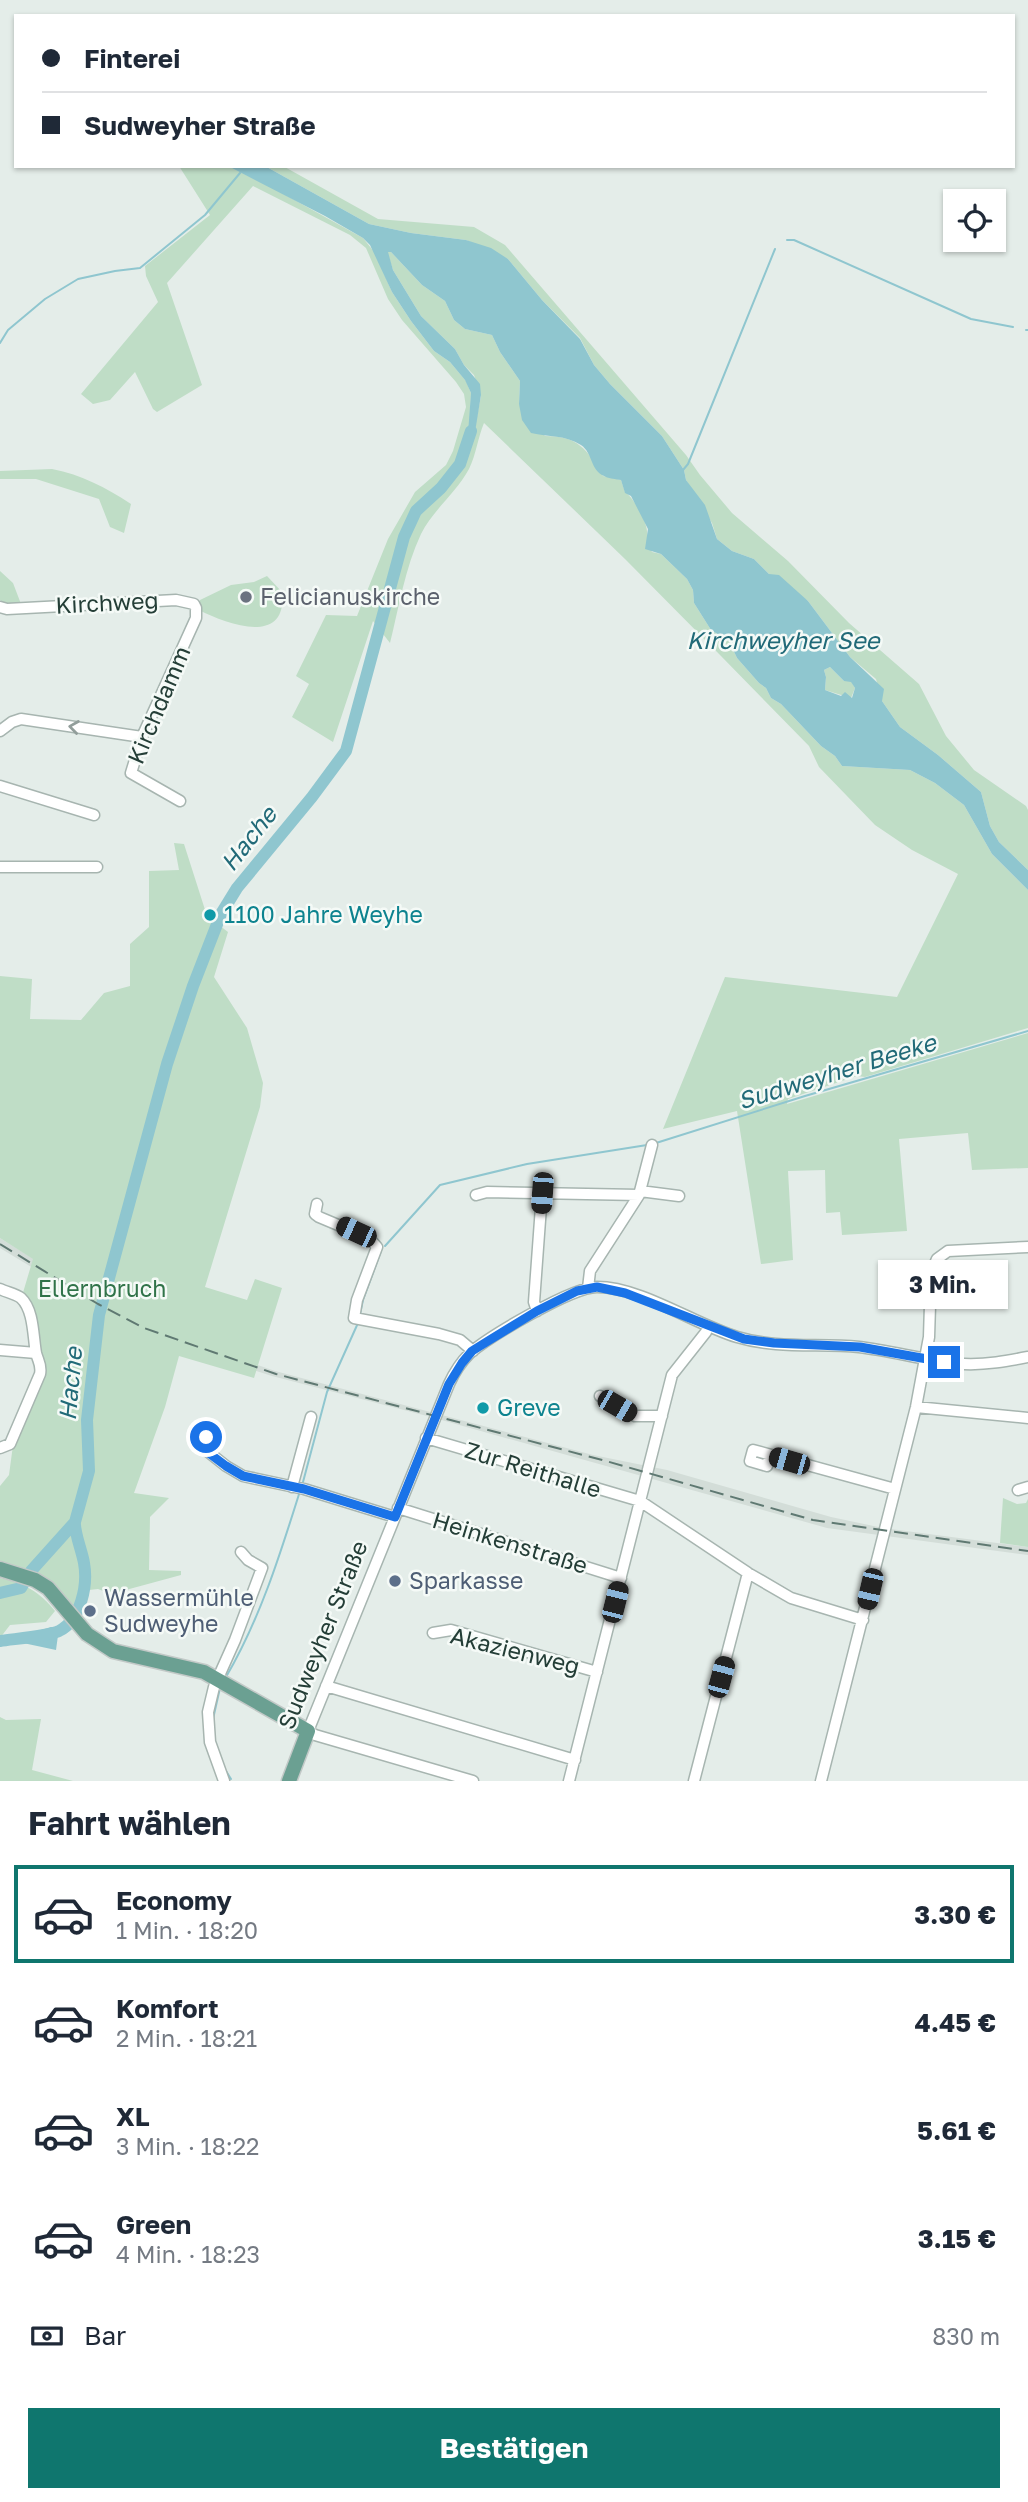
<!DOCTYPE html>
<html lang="de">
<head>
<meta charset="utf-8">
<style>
  :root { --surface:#fff; --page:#f2f2f3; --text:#1f2937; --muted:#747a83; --line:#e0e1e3; --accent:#0f766e }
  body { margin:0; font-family:"Golos Text",sans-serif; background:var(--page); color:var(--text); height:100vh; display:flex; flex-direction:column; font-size:26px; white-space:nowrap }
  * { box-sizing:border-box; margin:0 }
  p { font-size:23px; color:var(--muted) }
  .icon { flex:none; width:38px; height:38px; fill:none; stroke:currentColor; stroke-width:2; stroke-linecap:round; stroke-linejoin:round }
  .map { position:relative; height:1781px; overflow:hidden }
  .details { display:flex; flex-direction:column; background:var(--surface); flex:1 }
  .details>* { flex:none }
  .hud { position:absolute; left:14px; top:14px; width:1001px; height:154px; border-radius:0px; box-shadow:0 2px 5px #0004; display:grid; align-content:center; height:154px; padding:0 28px; background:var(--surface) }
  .buttons { position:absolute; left:943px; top:189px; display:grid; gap:14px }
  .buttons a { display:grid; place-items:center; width:63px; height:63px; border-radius:0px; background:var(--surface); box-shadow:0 2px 5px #0004; font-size:35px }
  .end { position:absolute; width:32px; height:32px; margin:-16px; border:9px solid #1a73e8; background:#fff; box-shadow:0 0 0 4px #fff }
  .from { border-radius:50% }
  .bubble { position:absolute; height:49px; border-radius:0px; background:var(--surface); box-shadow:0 2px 5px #0004; font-size:23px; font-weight:700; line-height:49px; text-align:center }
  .car { position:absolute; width:21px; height:42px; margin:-21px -10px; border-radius:9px; box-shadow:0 0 5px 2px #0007; background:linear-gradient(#222 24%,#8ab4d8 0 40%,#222 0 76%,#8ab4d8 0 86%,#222 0) }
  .hud b { display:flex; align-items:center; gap:24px; height:66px; font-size:26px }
  .hud b+b { border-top:2px solid var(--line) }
  .hud i { width:18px; height:18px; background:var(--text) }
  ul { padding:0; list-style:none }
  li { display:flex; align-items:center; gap:21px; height:98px; margin:0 14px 10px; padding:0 14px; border:4px solid transparent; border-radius:0px }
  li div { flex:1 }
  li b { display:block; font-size:26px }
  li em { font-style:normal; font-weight:700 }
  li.on { border-color:var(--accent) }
  li>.icon { width:63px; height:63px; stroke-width:1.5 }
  h2 { padding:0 28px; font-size:32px; line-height:84px }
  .pay { display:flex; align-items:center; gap:18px; height:77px; padding:0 28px; font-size:26px }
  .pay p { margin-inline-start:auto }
  .action { display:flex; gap:14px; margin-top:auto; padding:14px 28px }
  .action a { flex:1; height:80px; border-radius:0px; background:var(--accent); color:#fff; font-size:28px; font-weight:700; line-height:80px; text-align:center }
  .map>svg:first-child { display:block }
  .built { fill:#d3ddd8 }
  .green { fill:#bfddc6 }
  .water { fill:#8fc6cf; fill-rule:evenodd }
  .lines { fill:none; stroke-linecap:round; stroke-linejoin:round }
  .stream { stroke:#8fc6cf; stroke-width:2 }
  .river { stroke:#8fc6cf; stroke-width:12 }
  .minor-casing { stroke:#a7b5b0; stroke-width:13 }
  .major-casing { stroke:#c2c9c7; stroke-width:17 }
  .minor { stroke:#fff; stroke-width:10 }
  .major { stroke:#6ba092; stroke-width:14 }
  .rail { stroke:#5f7972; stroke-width:2; stroke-dasharray:14 7; stroke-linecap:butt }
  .oneway { stroke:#929e9b }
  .route { stroke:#1a73e8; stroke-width:9 }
  .worship-dot { fill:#6b7280; stroke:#f5faf7; stroke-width:2.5 }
  .culture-dot { fill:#0f9aa8; stroke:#f5faf7; stroke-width:2.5 }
  .service-dot { fill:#5c6f8a; stroke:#f5faf7; stroke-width:2.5 }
  .labels { text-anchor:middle; stroke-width:5; stroke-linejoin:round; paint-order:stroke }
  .worship-label { font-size:23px; fill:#5b616d; stroke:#f5faf7; text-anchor:start }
  .street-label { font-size:23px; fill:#243e37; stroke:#f5faf7 }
  .culture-label { font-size:23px; fill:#0d838f; stroke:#f5faf7; text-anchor:start }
  .park-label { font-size:23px; fill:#307349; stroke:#f5faf7 }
  .service-label { font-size:23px; fill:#4e5e75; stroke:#f5faf7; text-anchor:start }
  .water-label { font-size:24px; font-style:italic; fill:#216a78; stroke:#f5faf7 }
</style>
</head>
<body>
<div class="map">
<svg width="1028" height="1781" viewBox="0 0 1028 1781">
  <rect width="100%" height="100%" fill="#e4ede9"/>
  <path class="built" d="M0 1238 100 1300 169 1334 275 1371 593 1455 667 1470 831 1517 883 1528 1028 1547V1555L827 1528 431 1417 272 1376 166 1342 109 1314 0 1248Z"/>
  <path class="green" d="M179 166H228L271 187 363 238 375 253 392 292 411 321 434 351 450 362 466 381 471 393 470 424 472 441 481 396 474 375 464 365 455 349 421 316 393 270 387 252H391L422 285 445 301 454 320 465 329 492 335 500 352 520 381 519 404 545 436C578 436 587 449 603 476L621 480 625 492C634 498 646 520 647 531 648 540 648 544 652 552L661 554 687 579 693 590 694 603 711 630 729 641 737 658 759 683 766 688 771 698 781 704 821 746 835 756 842 766 910 770 935 783 964 805 992 854 1028 890V1028L865 1077 857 1076 788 1099 787 1104 1028 1033V1168L972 1170 968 1133 899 1139 907 1231 842 1235 840 1212 826 1213 825 1170 788 1171 793 1260 761 1264 737 1111 663 1129 725 977 897 997 958 874 912 850 875 825 819 767 809 746 721 656 625 559 484 423C478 437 476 455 469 469 456 493 433 510 421 534 405 568 399 607 390 643L373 621 333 742 292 717 309 684 296 676 326 615 357 616 388 539 415 492 446 465 453 451 466 407 464 394 456 382 402 320 388 299 366 248 350 235 253 186 167 283 202 385 157 412 153 409 135 372 110 400 93 404 81 394 158 302 146 276 145 266 210 215Z
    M265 166H283L378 219 474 227 505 245 686 455 700 475 732 513 788 561 849 623 919 684 946 736 974 770 1026 806 1028 810V870L999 842 990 826 981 792 938 755 900 727 882 701 876 679 850 657 808 601 769 574 754 559 732 551 717 539 712 523 686 480 684 470 662 436 610 384 594 365 580 338 542 300 508 259 466 240 411 233 369 224Z
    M52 469C82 475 105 487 131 504L124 533 110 527 99 499 36 479H0V471Z
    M0 571 13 583 21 604 7 606 0 600Z
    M267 576 282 592C288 646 228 625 199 610L200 600 231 585 254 582Z
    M830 667 844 681H851L855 688 851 698 825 690 826 677 824 670Z
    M174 843 184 844 207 916 228 932 214 977 247 1028 263 1083 260 1107 205 1287 247 1300 255 1279 282 1288 254 1378 179 1356 165 1407 134 1493 169 1498 150 1517 149 1570 181 1571V1575L111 1594 98 1589 80 1591 74 1610C56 1580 33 1572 0 1562V1486L9 1475 13 1445 42 1374 22 1296 33 1259 0 1238V976L32 979 30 1019 81 1020 104 993 130 986V944L149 927V871L179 870Z
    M1003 1498 1017 1504 1026 1503 1028 1499V1547L1000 1543Z
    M0 1578C24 1583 40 1592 55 1611L46 1622 10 1625 0 1638Z
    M0 1717 6 1720 41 1719 32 1770 73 1781H0Z"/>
  <path class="water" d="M228 166H265L369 224 411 233 466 240 491 248 508 259 542 300 580 339 594 365 610 384 662 436 684 470 686 480 705 505 717 539 732 551 754 559 769 574 779 575 808 601 850 657 884 689 882 701 900 727 938 755 981 792 990 826 999 842 1028 870V890L992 854 964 805 935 783 910 770 842 766 835 756 821 746 781 704 771 698 766 688 759 683 737 658 729 641 711 630 694 603 693 590 687 579 661 554 645 549 648 529 631 496 625 493 621 480C616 479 609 479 604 476 590 470 593 453 581 445 565 435 549 437 531 433L522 420 519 404 520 381 500 352 492 335 465 329 454 320 445 301 422 285 391 252H388L393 270 421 316 455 349 464 365 480 384 481 395 476 426 472 441 467 447 471 393 465 380 450 362 434 351 411 321 392 292 370 245 363 238 325 216ZM830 667 844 681 851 682 855 688 852 698 845 692 841 696 825 690 826 677 824 670Z
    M51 1627 59 1628 56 1650 23 1643 24 1635Z"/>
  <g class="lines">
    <path class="stream" d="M787 240H794L971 319 1013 327
      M1026 330H1028
      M0 343 8 330 45 299 78 279 115 271 140 268 205 215 240 173
      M683 470 688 464 775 249
      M656 1143 805 1096 1028 1031
      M385 1246 440 1185 527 1164 647 1145
      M360 1314 363 1300 381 1251
      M303 1482 327 1392 358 1323
      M226 1677C260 1619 280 1555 300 1491
      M213 1719 220 1688
      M226 1771 231 1779"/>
    <path class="river" d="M0 1593 21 1588 31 1571 75 1522 89 1471 87 1420 99 1315 167 1064 193 986 221 914 237 888 312 797 346 751 404 537 416 511 441 488 460 464 471 431
      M0 1641C12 1639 50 1636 59 1631 81 1620 88 1585 84 1563 82 1551 74 1532 75 1522"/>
    <g class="minor-casing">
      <path id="minor" d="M0 607 7 609 176 600 194 604 196 608V618L142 737 131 773 180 801
        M0 731 12 722 21 719 142 737
        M0 786 94 815
        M0 867H97
        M640 1191 679 1196
        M476 1195 487 1192 639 1195
        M317 1204 315 1214 319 1217 369 1238 377 1247 357 1300 354 1318 439 1334 460 1340 473 1351
        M588 1288 590 1271 639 1195 652 1145
        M0 1289C6 1292 16 1294 21 1298 34 1310 33 1337 36 1353 38 1361 42 1365 40 1374L10 1444 0 1448
        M537 1311 534 1302 542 1193
        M0 1350 36 1353
        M600 1396 635 1416H662
        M916 1407 1028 1418
        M206 1437 207 1451 226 1466 243 1476 304 1489 395 1517
        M426 1438 640 1501 748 1573 791 1598 863 1620
        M770 1455 767 1466 750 1461 753 1450 895 1489
        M292 1487 311 1417
        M1018 1490 1028 1487
        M398 1508 621 1578
        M433 1633 451 1630 597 1672
        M326 1686 575 1760
        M224 1781 210 1742 208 1712 214 1687 235 1640 262 1568 248 1560 241 1552
        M473 1781 315 1735 308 1731 449 1384C454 1373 461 1362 470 1353 490 1336 572 1287 597 1287 641 1287 694 1324 737 1337 777 1349 819 1343 859 1347 894 1351 929 1362 964 1364 986 1365 1007 1361 1028 1357
        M569 1781 672 1375 706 1332 708 1326
        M694 1781 748 1573
        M821 1781 916 1407 929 1337 931 1273 937 1259 948 1251 1028 1247"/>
    </g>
    <g class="major-casing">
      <path id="major" d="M0 1569 35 1580 48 1588 87 1634 113 1651 204 1672 308 1731 289 1781"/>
    </g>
    <use href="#minor" class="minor"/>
    <use href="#major" class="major"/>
    <path class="rail" d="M0 1244 98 1304 144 1328 276 1374 606 1461 813 1520 1028 1551"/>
  </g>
  <defs><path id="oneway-chevron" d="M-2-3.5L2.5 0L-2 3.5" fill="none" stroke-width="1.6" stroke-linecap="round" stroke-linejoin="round" transform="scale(1.75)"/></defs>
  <use class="oneway" href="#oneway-chevron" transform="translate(74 727) rotate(-172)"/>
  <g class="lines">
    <path class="route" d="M206 1437V1451L226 1466 243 1476 304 1489 395 1517 449 1384 462 1363 472 1351 488 1341 537 1311 577 1291 597 1287 625 1293 744 1339 774 1343 860 1347 944 1362"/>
  </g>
  <circle class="worship-dot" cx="246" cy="597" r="7"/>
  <g class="culture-dot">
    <circle cx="210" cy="915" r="7"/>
    <circle cx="483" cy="1408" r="7"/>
  </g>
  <g class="service-dot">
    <circle cx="395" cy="1581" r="7"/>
    <circle cx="90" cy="1611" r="7"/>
  </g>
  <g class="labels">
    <g class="worship-label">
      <text x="260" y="605">Felicianuskirche</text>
    </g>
    <g class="street-label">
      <text transform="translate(107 603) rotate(-3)" y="8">Kirchweg</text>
      <text transform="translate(159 705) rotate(-67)" y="8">Kirchdamm</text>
      <text transform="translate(533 1470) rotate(17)" y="8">Zur Reithalle</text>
      <text transform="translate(510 1543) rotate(17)" y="8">Heinkenstraße</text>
      <text transform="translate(323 1635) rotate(-68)" y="8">Sudweyher Straße</text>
      <text transform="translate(515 1651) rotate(14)" y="8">Akazienweg</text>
    </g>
    <g class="culture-label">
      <text x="224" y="923">1100 Jahre Weyhe</text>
      <text x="497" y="1416">Greve</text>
    </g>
    <g class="park-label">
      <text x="102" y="1297">Ellernbruch</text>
    </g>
    <g class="service-label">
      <text x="409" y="1589">Sparkasse</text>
      <text x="104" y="1606">Wassermühle<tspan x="104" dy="26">Sudweyhe</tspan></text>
    </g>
    <g class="water-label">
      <text x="783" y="649">Kirchweyher See</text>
      <text transform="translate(249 839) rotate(-52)" y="8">Hache</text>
      <text transform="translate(837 1072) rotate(-17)" y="8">Sudweyher Beeke</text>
      <text transform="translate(71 1384) rotate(-85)" y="8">Hache</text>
    </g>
  </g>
</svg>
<div class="buttons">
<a><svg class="icon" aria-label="locate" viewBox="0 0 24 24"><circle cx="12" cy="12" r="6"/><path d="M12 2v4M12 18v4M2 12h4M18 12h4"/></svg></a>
</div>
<i class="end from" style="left:206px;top:1437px"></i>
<i class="end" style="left:944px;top:1362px"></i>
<div class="bubble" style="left:878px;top:1260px;width:130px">3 Min.</div>
<i class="car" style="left:542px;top:1193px;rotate:184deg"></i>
<i class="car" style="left:356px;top:1232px;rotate:295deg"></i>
<i class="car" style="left:617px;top:1406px;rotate:120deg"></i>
<i class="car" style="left:789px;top:1461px;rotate:286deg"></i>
<i class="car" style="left:870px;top:1589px;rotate:193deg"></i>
<i class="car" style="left:615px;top:1602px;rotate:14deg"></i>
<i class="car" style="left:721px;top:1677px;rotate:15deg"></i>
<div class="hud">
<b><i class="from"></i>Finterei</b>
<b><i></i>Sudweyher Straße</b>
</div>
</div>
<section class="details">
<h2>Fahrt wählen</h2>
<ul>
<li class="on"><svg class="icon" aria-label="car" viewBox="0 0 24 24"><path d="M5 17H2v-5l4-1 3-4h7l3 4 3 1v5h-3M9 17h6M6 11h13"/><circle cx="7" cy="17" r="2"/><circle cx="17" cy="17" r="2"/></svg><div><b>Economy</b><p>1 Min. · 18:20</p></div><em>3.30 €</em></li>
<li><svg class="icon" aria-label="car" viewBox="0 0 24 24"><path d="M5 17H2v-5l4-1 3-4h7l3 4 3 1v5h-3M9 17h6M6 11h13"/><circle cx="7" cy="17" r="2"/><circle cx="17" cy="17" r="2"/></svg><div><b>Komfort</b><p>2 Min. · 18:21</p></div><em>4.45 €</em></li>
<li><svg class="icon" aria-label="car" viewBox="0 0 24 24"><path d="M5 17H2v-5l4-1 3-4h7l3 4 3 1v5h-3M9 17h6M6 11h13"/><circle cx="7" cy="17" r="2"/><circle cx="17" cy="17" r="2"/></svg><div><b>XL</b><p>3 Min. · 18:22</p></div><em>5.61 €</em></li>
<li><svg class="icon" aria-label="car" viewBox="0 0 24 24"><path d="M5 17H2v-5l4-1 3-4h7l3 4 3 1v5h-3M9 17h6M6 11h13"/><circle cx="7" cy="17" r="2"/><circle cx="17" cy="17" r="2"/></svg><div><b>Green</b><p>4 Min. · 18:23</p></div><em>3.15 €</em></li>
</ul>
<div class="pay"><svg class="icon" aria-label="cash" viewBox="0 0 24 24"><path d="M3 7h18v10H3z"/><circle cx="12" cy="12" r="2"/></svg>Bar<p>830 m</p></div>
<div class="action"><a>Bestätigen</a></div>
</section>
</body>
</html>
